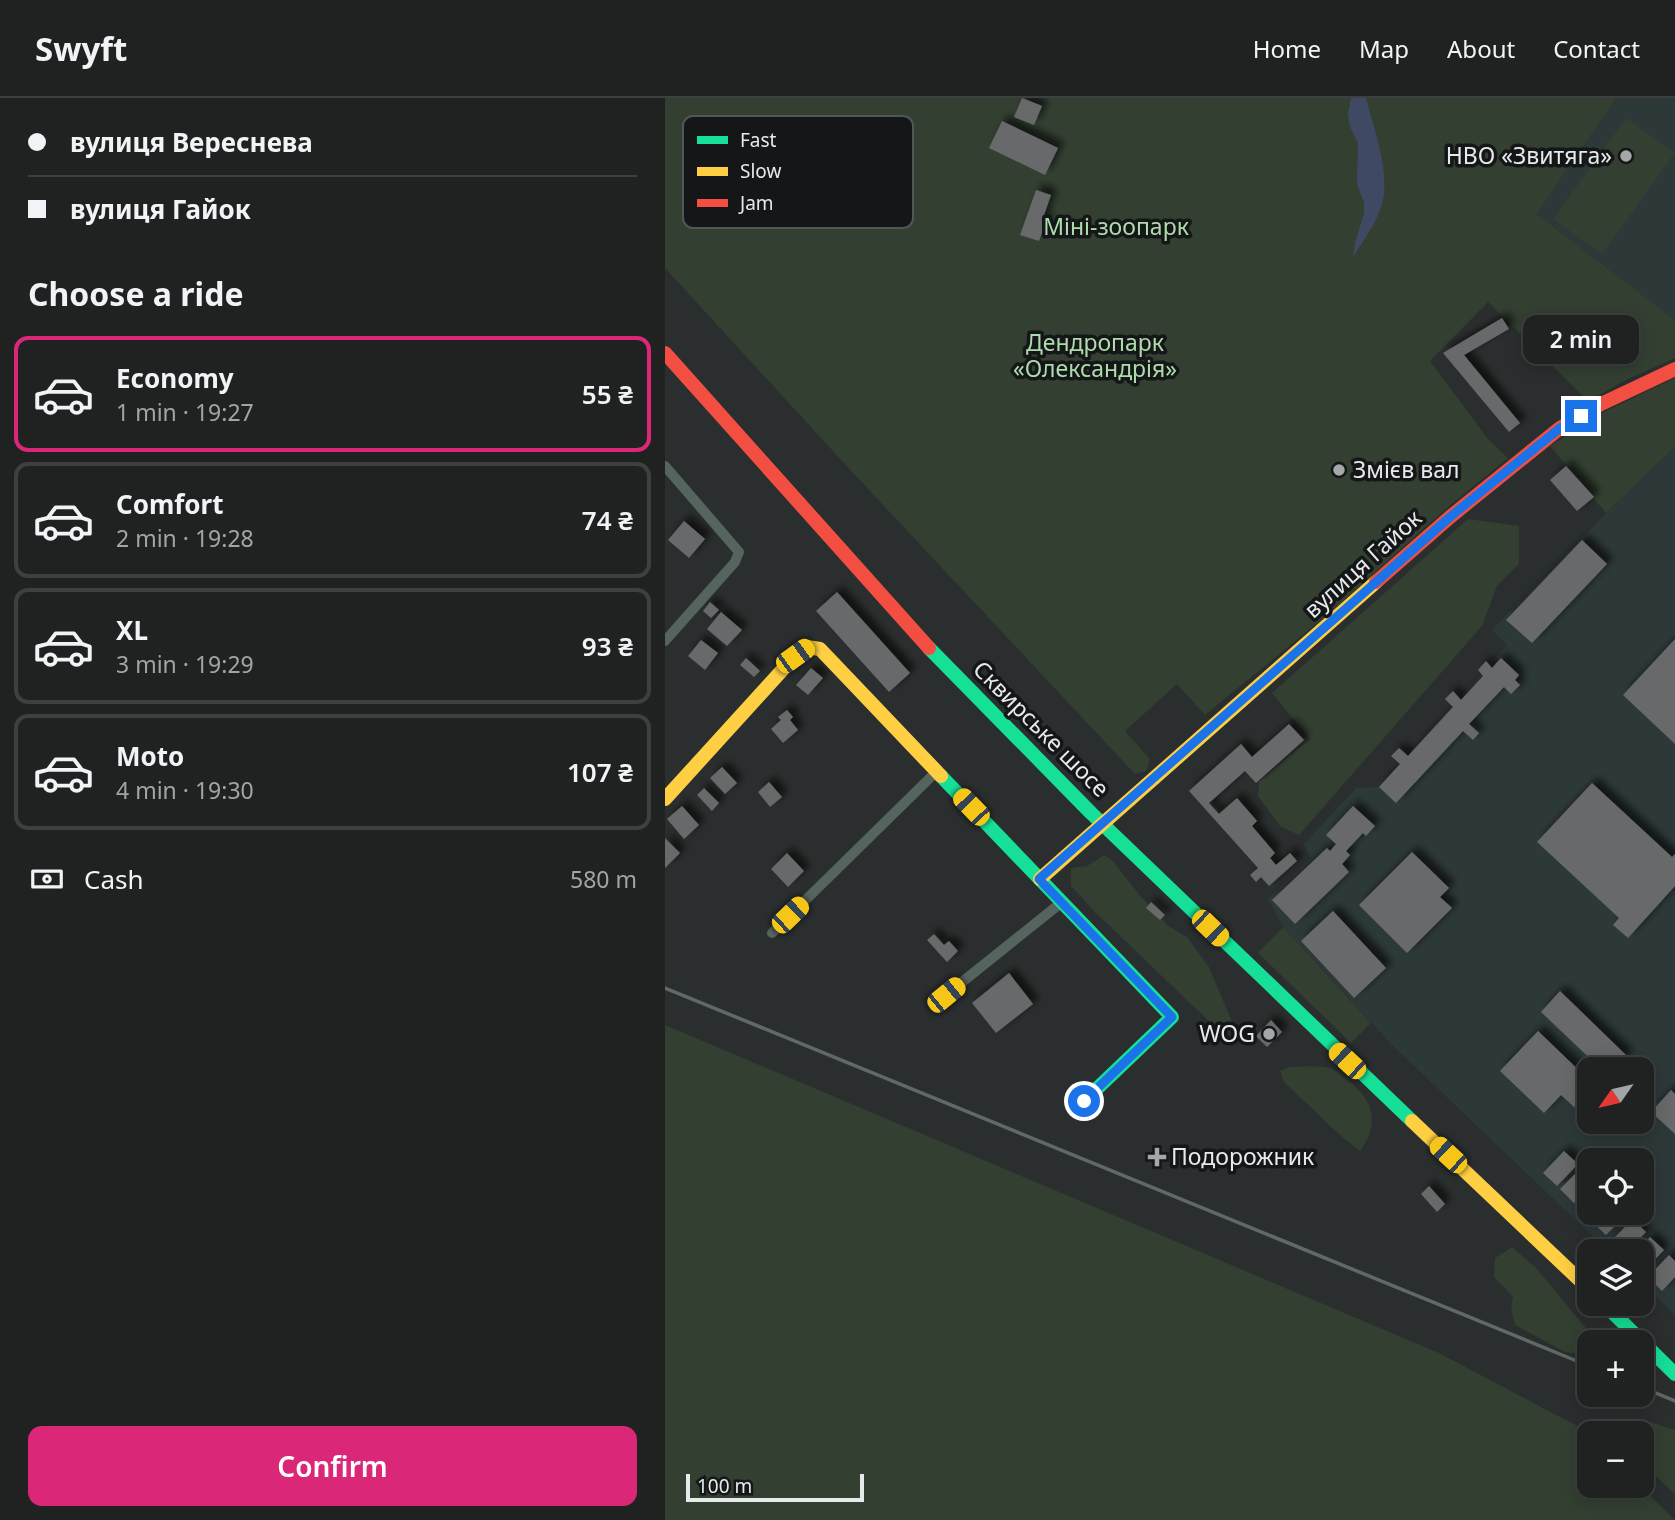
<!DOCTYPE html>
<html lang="en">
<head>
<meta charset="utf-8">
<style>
  :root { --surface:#202222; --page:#282a2a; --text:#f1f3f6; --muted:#a2a4a5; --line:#3d3f40; --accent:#db2777 }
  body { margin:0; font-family:"Noto Sans",sans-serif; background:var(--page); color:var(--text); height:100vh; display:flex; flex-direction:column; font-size:26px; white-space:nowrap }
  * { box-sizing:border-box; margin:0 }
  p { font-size:23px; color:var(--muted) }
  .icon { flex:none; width:38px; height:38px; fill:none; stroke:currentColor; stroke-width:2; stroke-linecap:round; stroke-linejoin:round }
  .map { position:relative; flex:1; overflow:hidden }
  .details { display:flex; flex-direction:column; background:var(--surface); width:665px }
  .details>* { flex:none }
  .banner { display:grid; align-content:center; height:154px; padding:0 28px; background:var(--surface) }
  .needle { width:46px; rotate:236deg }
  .buttons { position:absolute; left:912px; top:959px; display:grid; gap:14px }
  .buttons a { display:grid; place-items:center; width:77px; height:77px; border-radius:14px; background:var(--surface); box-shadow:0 4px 18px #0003,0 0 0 2px var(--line); font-size:35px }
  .scale { position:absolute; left:21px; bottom:18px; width:178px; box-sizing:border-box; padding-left:7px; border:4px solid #e7eaeb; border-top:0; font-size:19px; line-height:24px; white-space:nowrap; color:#e7eaeb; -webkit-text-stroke:5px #141617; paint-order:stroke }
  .end { position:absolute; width:32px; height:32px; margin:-16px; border:9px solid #1a73e8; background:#fff; box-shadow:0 0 0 4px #fff }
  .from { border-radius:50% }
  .bubble { position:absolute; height:49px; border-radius:14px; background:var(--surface); box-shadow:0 4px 18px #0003,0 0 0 2px var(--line); font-size:23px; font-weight:600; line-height:49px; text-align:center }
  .car { position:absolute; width:21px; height:42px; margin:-21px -10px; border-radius:9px; box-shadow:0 0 5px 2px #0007; background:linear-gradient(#f5c518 24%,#345 0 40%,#f5c518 0 76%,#345 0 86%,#f5c518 0) }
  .banner b { display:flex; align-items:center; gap:24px; height:66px; font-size:26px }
  .banner b+b { border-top:2px solid var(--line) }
  .banner i { width:18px; height:18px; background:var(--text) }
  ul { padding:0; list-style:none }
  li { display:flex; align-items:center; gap:21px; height:116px; margin:0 14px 10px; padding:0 14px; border:4px solid var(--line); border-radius:14px }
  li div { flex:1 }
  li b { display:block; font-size:26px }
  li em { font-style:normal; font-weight:600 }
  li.selected { border-color:var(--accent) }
  li>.icon { width:63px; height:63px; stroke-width:1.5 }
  h2 { padding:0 28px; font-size:32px; line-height:84px }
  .pay { display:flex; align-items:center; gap:18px; height:77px; padding:0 28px; font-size:26px }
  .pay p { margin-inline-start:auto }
  .cta { display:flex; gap:14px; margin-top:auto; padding:14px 28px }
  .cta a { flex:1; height:80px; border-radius:14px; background:var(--accent); color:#fff; font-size:28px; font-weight:600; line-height:80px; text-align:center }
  header { display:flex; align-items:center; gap:42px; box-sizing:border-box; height:98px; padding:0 35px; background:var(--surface); border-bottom:2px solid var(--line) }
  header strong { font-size:33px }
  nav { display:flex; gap:38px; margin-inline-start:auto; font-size:24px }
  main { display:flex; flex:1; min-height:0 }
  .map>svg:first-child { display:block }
  .built { fill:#2d3839; fill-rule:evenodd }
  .green { fill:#323f31 }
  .water { fill:#404964 }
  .building { fill:#67696a; filter:url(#shadow) }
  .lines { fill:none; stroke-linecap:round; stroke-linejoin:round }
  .street { stroke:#56645f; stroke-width:10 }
  .fast { stroke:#16e098; stroke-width:14 }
  .slow { stroke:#ffcf43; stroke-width:14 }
  .jam { stroke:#f24e42; stroke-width:14 }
  .rail { stroke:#616966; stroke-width:3.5 }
  .route { stroke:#1a73e8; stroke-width:9 }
  .poi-dot { fill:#a5a8a9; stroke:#141617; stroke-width:2.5 }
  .labels { text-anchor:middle; stroke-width:7; stroke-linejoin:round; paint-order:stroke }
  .poi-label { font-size:23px; fill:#e7eaeb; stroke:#141617; text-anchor:end }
  .park-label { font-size:23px; fill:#aedbac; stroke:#141617 }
  .street-label { font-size:23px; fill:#e7eaeb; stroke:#141617 }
  .key { fill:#141617; stroke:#535657; stroke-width:2 }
  .key-label { font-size:19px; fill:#e7eaeb }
</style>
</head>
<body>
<header>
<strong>Swyft</strong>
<nav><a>Home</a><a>Map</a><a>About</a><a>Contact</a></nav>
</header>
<main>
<section class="details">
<div class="banner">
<b><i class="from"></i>вулиця Вереснева</b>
<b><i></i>вулиця Гайок</b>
</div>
<h2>Choose a ride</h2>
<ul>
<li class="selected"><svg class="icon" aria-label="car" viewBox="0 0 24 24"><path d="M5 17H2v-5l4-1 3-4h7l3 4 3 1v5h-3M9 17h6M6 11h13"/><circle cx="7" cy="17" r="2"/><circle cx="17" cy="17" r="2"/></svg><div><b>Economy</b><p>1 min · 19:27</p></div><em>55 ₴</em></li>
<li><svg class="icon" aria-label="car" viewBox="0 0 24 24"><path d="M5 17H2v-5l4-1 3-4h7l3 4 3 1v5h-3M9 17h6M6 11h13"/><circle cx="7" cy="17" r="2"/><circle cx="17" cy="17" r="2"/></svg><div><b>Comfort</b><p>2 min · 19:28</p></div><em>74 ₴</em></li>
<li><svg class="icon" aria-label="car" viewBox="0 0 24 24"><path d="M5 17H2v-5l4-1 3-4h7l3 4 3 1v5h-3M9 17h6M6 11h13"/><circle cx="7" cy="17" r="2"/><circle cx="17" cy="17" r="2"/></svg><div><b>XL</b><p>3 min · 19:29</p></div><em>93 ₴</em></li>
<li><svg class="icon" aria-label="car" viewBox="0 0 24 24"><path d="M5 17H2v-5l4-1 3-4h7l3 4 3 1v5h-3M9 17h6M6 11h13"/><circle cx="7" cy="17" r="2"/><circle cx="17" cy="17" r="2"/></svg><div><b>Moto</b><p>4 min · 19:30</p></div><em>107 ₴</em></li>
</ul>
<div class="pay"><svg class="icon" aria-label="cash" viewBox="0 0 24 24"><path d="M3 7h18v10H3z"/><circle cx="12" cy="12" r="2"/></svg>Cash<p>580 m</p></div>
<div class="cta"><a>Confirm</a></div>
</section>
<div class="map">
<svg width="1010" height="1422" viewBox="0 0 1010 1422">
  <defs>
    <filter id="shadow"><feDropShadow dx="6" dy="-6" stdDeviation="3.5" flood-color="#0009"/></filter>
  </defs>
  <rect width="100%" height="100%" fill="#2b2e2e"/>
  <path class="built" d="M951 0H1010V222L872 116Z
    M1010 349V1217L977 1185 976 1153H943L725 945 618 829 603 801 645 760 639 746 691 690 714 689 842 547 827 532 941 415ZM924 971H976V1024H924ZM924 1062H976V1115H924Z"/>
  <path class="green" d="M0 0H951L872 116 1010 222V260L963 281 923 303 823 204 765 263 823 341 843 360 782 410 667 513 540 617 512 586 460 633 485 661 481 673 470 676 189 376 0 170Z
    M961 20 1010 55 937 156 888 121Z
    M1010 280V349L941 415 885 348 941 313Z
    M803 421 854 428V466L832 488 817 528 634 737 615 728 593 698 594 684 645 641 607 595Z
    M439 757 447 762 477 800 502 827 522 839 544 869 568 926 564 933 551 930 429 813 406 788V770L422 768Z
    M618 829 706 925 686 945 593 855Z
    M0 927 774 1255 916 1330 924 1338V1388H975L1010 1422H0Z
    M625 969C637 969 653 967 664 970 670 971 677 978 682 982 709 1001 715 1026 695 1053L678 1040 619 984 615 973Z
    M847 1149 871 1170 931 1242 930 1244H924V1254L918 1257 900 1254 850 1227 846 1210 848 1199 829 1179 830 1160Z
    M968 1323 985 1324 1010 1332V1396L977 1365 976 1335 946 1334 950 1327Z"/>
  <path class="water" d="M686 0H701C709 32 728 80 715 112 709 129 697 144 688 159L690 145 699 115V104L692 87 693 45 685 29 683 16Z"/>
  <path class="building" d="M357 0 377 8 369 27 349 19Z
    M337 23 393 50 380 77 324 50Z
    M371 92 386 97 378 120 382 121 374 143 355 137Z
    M837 220 844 231 799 257 855 325 844 334 778 255Z
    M901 368 929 399 912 413 885 382Z
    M19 423 40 441 24 460 3 442Z
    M917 442 942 466 867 545 841 522Z
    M172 494 245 575 224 594 151 513Z
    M45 504 54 512 46 520 38 513Z
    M56 514 77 532 62 548 42 531Z
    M1010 541V646L958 597Z
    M36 542 53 555 40 572 23 558Z
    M81 560 95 573 89 579 75 567Z
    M836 560 854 577 850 582 855 587 846 596 839 589 804 626 814 635 808 642 798 633 731 705 714 689 735 666 726 658 734 650 743 658 788 609 780 601 788 593 796 602 818 578 813 572 821 563 827 570Z
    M146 570 158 580 143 597 131 587Z
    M122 612 128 619 125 622 133 632 118 645 106 631 116 622 113 619Z
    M624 626 639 642 591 685 580 673 544 705 554 716 572 700 592 723 587 728 610 755 605 760 611 767 625 755 632 763 604 788 596 779 591 784 585 777 593 770 524 693 576 646 587 659Z
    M57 669 72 685 60 696 45 680Z
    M104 684 117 699 105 709 93 694Z
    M927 685 1007 759 1010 756V788L963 840 948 827 954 820 872 744Z
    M39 690 54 705 47 713 32 697Z
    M17 708 34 727 19 741 2 721Z
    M688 708 710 728 701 738 698 735 681 753 685 757 677 766 684 774 630 826 607 802 662 750 665 753 671 746 661 737Z
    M0 740 15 755 0 770Z
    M747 754 784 790 775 799 787 810 742 855 694 807Z
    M122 755 139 773 123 789 106 771Z
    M486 804 500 817 495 822 481 810Z
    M668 813 721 870 689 900 636 843Z
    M269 836 279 847 284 843 293 853 282 864 262 842Z
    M344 875 368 906 331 935 307 905Z
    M895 893 962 958 949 971H936L876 914Z
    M606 922 617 934 602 949 591 938Z
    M873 933 924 982V1017L921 1020 896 997 879 1015 835 973Z
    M1006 992 1010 996V1036L986 1014Z
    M899 1053 913 1066 892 1088 878 1075Z
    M917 1069 924 1076V1089L909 1105 895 1091Z
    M764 1088 780 1106 772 1114 756 1096Z
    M936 1115H963L941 1137 927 1124Z
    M968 1121 981 1134 963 1153H957L946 1143Z
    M985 1139 999 1152 978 1174 976 1153H972Z
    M1004 1157 1010 1163V1179L997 1193 983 1179Z"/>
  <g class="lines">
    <path class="street" d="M0 368 74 454 70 464 0 543
      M107 835 272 673
      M281 897 397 804"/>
    <path class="fast" d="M264 550 426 715 747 1023
      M276 678 507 919 419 1003
      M939 1206 1010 1276"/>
    <path class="slow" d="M0 701 130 558 142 549 155 551 276 678
      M375 781 711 484
      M747 1023 924 1191"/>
    <path class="jam" d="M0 255 264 550
      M711 484 785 419 895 330 936 306 1010 271"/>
    <path class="rail" d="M0 890 924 1268
      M976 1289 1010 1303"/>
  </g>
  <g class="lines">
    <path class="route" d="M419 1003 507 919 374 781 785 419 895 330 916 318"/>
  </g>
  <g class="poi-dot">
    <circle cx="961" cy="58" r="7"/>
    <circle cx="674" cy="372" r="7"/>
    <circle cx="604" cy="936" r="7"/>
    <path d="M488.5 1048.5h7v7h7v7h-7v7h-7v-7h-7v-7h7z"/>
  </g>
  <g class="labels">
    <g class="poi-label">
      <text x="947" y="66">НВО «Звитяга»</text>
      <text x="688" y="380" text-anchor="start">Змієв вал</text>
      <text x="590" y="944">WOG</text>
      <text x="506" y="1067" text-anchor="start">Подорожник</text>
    </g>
    <g class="park-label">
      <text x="451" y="137">Міні-зоопарк</text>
      <text x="430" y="253">Дендропарк<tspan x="430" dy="26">«Олександрія»</tspan></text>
    </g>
    <g class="street-label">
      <text transform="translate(698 466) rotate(-42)" y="8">вулиця Гайок</text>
      <text transform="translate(376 631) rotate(45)" y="8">Сквирське шосе</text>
    </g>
  </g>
  <rect x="18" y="18" width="230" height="112" rx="10" class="key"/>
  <rect x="32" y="38" width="31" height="8" fill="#16e098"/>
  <rect x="32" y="69" width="31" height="9" fill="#ffcf43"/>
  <rect x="32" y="101" width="31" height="8" fill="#f24e42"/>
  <g class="key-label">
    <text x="75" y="49">Fast</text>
    <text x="75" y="80">Slow</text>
    <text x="75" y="112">Jam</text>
  </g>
</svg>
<div class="buttons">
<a><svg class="needle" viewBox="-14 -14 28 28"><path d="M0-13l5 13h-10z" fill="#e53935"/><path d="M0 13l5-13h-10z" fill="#a2a4a5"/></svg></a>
<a><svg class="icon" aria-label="locate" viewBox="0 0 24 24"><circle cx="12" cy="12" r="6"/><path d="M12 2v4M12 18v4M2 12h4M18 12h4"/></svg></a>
<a><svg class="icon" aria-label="layers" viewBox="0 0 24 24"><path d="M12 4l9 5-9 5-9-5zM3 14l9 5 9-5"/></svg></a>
<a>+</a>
<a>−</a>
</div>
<div class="scale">100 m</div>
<i class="end from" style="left:419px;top:1003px"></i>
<i class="end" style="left:916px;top:318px"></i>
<div class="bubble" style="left:858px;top:217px;width:116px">2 min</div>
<i class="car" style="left:130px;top:558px;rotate:54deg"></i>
<i class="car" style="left:306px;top:709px;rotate:316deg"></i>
<i class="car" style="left:125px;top:817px;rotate:46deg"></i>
<i class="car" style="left:545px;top:830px;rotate:134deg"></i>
<i class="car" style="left:281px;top:897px;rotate:51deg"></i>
<i class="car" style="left:682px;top:963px;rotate:313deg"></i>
<i class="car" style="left:783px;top:1057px;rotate:313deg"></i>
</div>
</main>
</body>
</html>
